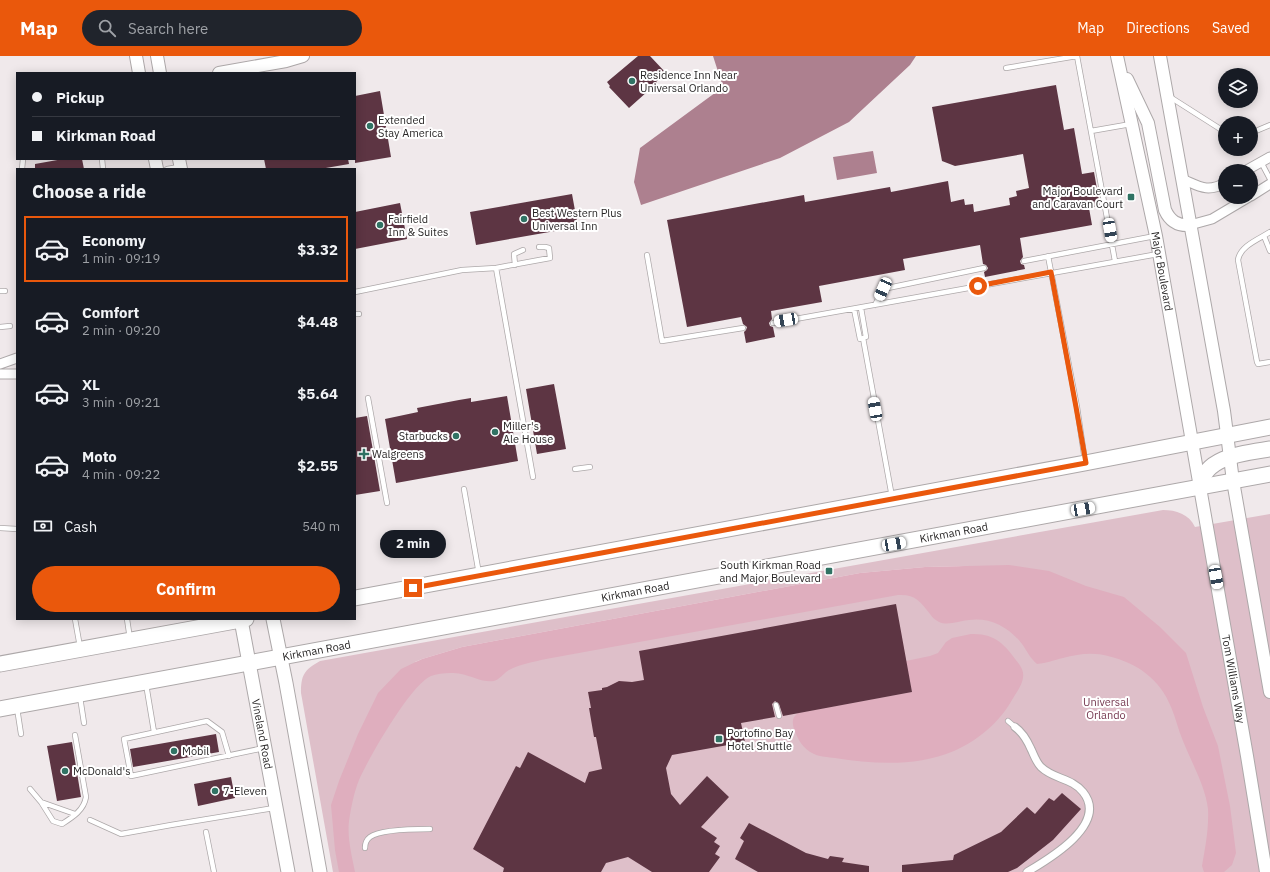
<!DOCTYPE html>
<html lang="en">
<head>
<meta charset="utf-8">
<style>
  :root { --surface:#171b24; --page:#20242c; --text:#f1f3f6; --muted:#9ea1a6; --line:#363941; --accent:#ea580c }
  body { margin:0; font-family:"IBM Plex Sans",sans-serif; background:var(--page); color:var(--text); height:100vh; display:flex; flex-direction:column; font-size:15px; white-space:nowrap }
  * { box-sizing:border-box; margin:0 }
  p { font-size:13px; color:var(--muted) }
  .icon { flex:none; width:22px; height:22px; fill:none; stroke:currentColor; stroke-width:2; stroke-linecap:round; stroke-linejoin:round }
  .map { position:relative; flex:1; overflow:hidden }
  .side { position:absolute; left:16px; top:112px; width:340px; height:452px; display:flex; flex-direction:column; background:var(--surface); border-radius:0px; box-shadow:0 2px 10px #0003 }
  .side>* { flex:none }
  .banner { position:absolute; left:16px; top:16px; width:340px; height:88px; border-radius:0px; box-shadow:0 2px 10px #0003; display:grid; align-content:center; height:88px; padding:0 16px; background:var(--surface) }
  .controls { position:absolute; left:1218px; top:12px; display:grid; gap:8px }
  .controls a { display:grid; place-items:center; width:40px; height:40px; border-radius:50%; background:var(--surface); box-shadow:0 2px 10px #0003; font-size:20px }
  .end { position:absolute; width:18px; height:18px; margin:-9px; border:5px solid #ea580c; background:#fff; box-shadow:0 0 0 2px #fff }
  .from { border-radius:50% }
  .bubble { position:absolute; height:28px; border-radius:14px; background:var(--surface); box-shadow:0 2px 10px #0003; font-size:13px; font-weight:700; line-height:28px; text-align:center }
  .car { position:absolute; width:12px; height:24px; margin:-12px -6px; border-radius:5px; box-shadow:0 0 3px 1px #0007; background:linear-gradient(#fff 24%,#345 0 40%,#fff 0 76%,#345 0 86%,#fff 0) }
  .banner b { display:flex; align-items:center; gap:14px; height:38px; font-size:15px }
  .banner b+b { border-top:1px solid var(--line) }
  .banner i { width:10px; height:10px; background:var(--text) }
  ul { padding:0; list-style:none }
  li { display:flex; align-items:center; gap:12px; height:66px; margin:0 8px 6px; padding:0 8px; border:2px solid transparent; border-radius:0px }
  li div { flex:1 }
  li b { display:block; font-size:15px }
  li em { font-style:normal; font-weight:700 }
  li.selected { border-color:var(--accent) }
  li>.icon { width:36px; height:36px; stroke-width:1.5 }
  h2 { padding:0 16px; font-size:18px; line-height:48px }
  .pay { display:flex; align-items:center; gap:10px; height:44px; padding:0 16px; font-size:15px }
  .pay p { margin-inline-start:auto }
  .primary-button { display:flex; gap:8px; margin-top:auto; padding:8px 16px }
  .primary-button a { flex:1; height:46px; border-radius:24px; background:var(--accent); color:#fff; font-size:16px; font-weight:700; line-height:46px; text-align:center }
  header { display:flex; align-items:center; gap:24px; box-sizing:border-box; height:56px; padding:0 20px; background:var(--accent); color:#fff }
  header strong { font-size:19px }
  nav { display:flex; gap:22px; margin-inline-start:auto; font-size:14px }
  .search { width:280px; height:36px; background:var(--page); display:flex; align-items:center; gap:10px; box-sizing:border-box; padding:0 14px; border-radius:22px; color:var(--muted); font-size:15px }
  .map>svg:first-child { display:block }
  .green { fill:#debfc9; fill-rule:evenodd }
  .forest { fill:#dfaebe }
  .water { fill:#ad808f }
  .building { fill:#5d3543 }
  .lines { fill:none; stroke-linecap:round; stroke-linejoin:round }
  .service-casing { stroke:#ada8a9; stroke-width:6 }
  .pedestrian-casing { stroke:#ada8a9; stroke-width:9 }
  .minor-casing { stroke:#ada8a9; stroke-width:11 }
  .tertiary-casing { stroke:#ada8a9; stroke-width:14 }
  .secondary-casing { stroke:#ada8a9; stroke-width:15 }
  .primary-casing { stroke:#ada8a9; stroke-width:17 }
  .service { stroke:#fff; stroke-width:4.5 }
  .pedestrian { stroke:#fff; stroke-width:7 }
  .minor { stroke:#fff; stroke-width:9 }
  .tertiary { stroke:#fff; stroke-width:12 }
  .secondary { stroke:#fff; stroke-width:13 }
  .primary { stroke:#fff; stroke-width:15 }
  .route { stroke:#ea580c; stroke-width:5 }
  .poi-dot { fill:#307364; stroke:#fff; stroke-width:1.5 }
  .labels { text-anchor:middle; stroke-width:4; stroke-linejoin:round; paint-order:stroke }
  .poi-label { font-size:11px; fill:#292727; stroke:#fff; text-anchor:start }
  .street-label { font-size:11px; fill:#292727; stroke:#fff }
  .park-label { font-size:11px; fill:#753850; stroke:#fff }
</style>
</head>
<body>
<header>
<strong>Map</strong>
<div class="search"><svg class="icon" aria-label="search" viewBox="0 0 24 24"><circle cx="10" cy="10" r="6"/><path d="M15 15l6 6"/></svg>Search here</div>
<nav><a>Map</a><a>Directions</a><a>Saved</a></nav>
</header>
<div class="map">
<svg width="1270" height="816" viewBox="0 0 1270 816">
  <rect width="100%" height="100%" fill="#f0e9eb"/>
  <path class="green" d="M1163 454C1176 454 1189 458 1195 471L1270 458V816H333L301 637C301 619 304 614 320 605ZM965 510 415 606 422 603 462 591 860 517 925 511Z"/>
  <path class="forest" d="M1009 509 1049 515 1086 530 1124 541 1160 571 1186 597 1203 651 1218 690 1230 750 1236 797 1232 809 1224 816H1204L1202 810C1205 792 1209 773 1208 753 1205 729 1192 708 1183 685 1178 674 1176 662 1171 651 1160 623 1137 607 1108 600 1093 596 1078 598 1063 602 1054 604 1047 607 1037 608 1030 602 1027 595 1022 588 1009 571 990 561 969 564 959 565 948 570 939 566 935 564 932 561 930 558 920 545 915 538 898 539L546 603C533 606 520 608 509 614 504 617 499 624 494 625 483 627 472 620 461 618 453 616 439 617 431 620 411 628 368 703 359 724 354 736 351 752 349 765 347 782 352 800 355 816H339L335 794 331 749 339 725 358 678 378 637 401 613 422 603 462 591 860 517 925 511Z
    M971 578C996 577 1005 589 1019 608 1029 621 1019 632 1012 644 1000 666 977 685 954 695 916 711 874 708 835 702 828 701 820 701 814 698 803 693 798 684 794 673 792 665 792 662 798 657L912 636 906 605 930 600 938 597 946 586 952 582Z"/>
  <path class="water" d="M713 0H916L910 9 849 66 780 102 641 149 634 126 640 92 723 31Z
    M873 95 877 117 837 124 833 101Z"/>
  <path class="building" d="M638 0H650L666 17 656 26 657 27 629 52 609 31 610 30 607 26Z
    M1056 29 1064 74 1074 72 1082 118 1094 116 1100 150 1089 152 1092 169 1020 182 1023 201 1020 205 1021 208 1024 209 1025 213 985 221 984 216 987 214 988 212 986 209 983 208 980 189 903 203 905 214 819 230 822 246 771 255 772 263 769 267 770 270 773 271 775 281 746 287 744 276 746 274 747 271 743 268 741 261 687 271 667 164 804 139 805 146 890 131 891 136 948 125 951 146 964 143 965 149 973 148 974 156 1010 149 1009 142 1017 140 1016 135 1029 132 1023 98 955 110 942 105 932 51Z
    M380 35 391 101 355 107V40Z
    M63 103H82L84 113H35V108Z
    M264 103H348L349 108 320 113H266Z
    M572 138 578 171 476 189 470 156Z
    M400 147 407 183 355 193V156Z
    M554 328 566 393 537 398 526 333Z
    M507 340 518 405 396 427 385 363 418 356 417 352 459 344 471 342V346Z
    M367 360 380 435 355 439V362Z
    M896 548 912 636 783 660 779 648 775 645 772 648 775 661 741 667 745 686 672 699 666 712 671 738 680 749 707 720 729 741 701 771 717 782 714 786 720 790 715 798 720 801 709 816H652L628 801 606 807 601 816H503L504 812 473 793 516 710 520 712 528 696 585 727 589 716 602 713 596 681H594L589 652H591L588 636 602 634V632L607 631 619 625 632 626 644 624 639 595Z
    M216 678 219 696 133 711 130 693Z
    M72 686 81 741 57 745 47 690Z
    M231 721 235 742 198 750 194 728Z
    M1062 737 1081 753 1053 784 1017 812 1008 816H902V809L953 804 954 799 1001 776 1027 751 1035 758 1049 742 1054 745Z
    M749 767 806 797 828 803 830 800 844 802 842 806 869 810V816H758L735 803 744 785 740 782Z"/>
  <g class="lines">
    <g class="service-casing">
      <path id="service" d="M1077 0 1115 205
        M1006 12 1077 0
        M1170 41 1225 76
        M1091 75 1131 68
        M1251 77 1270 69
        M102 103 103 113
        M1261 106 1270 123
        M22 113 23 103
        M167 113 179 111
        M1270 176C1259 183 1240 190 1238 204L1257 306 1258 308 1270 306
        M1264 180 1270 195
        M647 199 662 285 743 272
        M1048 200 1077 351 1085 405
        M1024 205 1155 180
        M515 209 514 198 523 194
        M496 212 533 421
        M0 235H5
        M355 236 462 214 496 212 550 202 549 192 545 191H539
        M875 249 883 233 984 212
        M861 252 866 281
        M854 253 860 283
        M355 258H359
        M773 267 1158 198
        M0 271 10 270
        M863 282 892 441
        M368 342 387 447
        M575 413 590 411
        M464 433 479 518
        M0 472 17 473
        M75 563 80 591
        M127 563 130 583
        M146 628 154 676
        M80 641 84 667
        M776 649 779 660
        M17 652 21 678
        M1008 665 1015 671
        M229 700 222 676 207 665 124 683 131 720 264 692
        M30 733 41 746 53 765 62 768C73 761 84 754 86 741L75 679
        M41 746 75 758
        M90 764 121 778 171 769 274 752
        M206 776 214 816
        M365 792C365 788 366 784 370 781 381 773 416 773 430 773"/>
    </g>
    <g class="pedestrian-casing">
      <path id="pedestrian" d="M1015 671C1022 676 1027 684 1031 693 1034 699 1036 706 1041 711 1053 723 1072 722 1083 736 1109 768 1049 803 1027 816"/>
    </g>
    <g class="minor-casing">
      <path id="minor" d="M1245 115 1270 101
        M1182 123C1199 130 1207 137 1225 127
        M1251 140 1270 128
        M1190 169 1212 163 1249 141
        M0 308 17 302
        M0 318H17"/>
    </g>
    <g class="tertiary-casing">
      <g id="tertiary">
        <path d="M136 0 139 17"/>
        <path d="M157 0 160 17"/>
        <path id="s1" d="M1117 0 1156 180 1247 700 1266 816"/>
        <path d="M1160 0 1224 355 1233 425 1270 636"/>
        <path d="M219 17 286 5 303 0"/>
        <path d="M1127 23 1148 67 1165 154C1170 165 1177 170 1190 169"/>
        <path d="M155 103 157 113"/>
        <path d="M179 103 181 113"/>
      </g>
    </g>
    <g class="secondary-casing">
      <g id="secondary">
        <path d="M273 563 286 627 320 816"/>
        <path id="s2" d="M241 564 288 816"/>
      </g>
    </g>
    <g class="primary-casing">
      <g id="primary">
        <path d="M1200 431C1204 400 1245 397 1270 393"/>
        <path d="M355 542 1085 407 1270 371"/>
        <path d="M0 608 246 563"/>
        <path id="s3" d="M0 653 1270 418"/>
      </g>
    </g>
    <use href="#service" class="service"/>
    <use href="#pedestrian" class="pedestrian"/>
    <use href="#minor" class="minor"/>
    <use href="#tertiary" class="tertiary"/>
    <use href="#secondary" class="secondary"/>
    <use href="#primary" class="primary"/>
  </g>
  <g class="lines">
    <path class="route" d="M413 532 1086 407 1076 351 1051 216 978 230"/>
  </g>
  <g class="poi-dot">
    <circle cx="632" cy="25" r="4"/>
    <circle cx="370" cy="70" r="4"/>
    <rect x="1127" y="137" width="8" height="8" rx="2"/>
    <circle cx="524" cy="163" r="4"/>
    <circle cx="380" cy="169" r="4"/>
    <circle cx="495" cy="376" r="4"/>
    <circle cx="456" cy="380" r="4"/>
    <path d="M362 392h4v4h4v4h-4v4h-4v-4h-4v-4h4z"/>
    <rect x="825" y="511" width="8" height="8" rx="2"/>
    <rect x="715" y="679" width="8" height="8" rx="2"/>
    <circle cx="174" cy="695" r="4"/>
    <circle cx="65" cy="715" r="4"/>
    <circle cx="215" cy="735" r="4"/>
  </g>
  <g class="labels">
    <g class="poi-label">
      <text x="640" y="23">Residence Inn Near<tspan x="640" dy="13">Universal Orlando</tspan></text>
      <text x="378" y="68">Extended<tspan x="378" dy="13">Stay America</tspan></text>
      <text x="1123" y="139" text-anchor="end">Major Boulevard<tspan x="1123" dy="13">and Caravan Court</tspan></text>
      <text x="532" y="161">Best Western Plus<tspan x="532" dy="13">Universal Inn</tspan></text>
      <text x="388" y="167">Fairfield<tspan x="388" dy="13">Inn &amp; Suites</tspan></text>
      <text x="503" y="374">Miller's<tspan x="503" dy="13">Ale House</tspan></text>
      <text x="448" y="384" text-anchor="end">Starbucks</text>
      <text x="372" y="402">Walgreens</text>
      <text x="821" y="513" text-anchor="end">South Kirkman Road<tspan x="821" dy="13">and Major Boulevard</tspan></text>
      <text x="727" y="681">Portofino Bay<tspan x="727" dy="13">Hotel Shuttle</tspan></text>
      <text x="182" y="699">Mobil</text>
      <text x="73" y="719">McDonald's</text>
      <text x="223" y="739">7-Eleven</text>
    </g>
    <g class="street-label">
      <text dy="4" stroke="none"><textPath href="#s1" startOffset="220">Major Boulevard</textPath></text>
      <text dy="4" stroke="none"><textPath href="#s3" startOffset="970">Kirkman Road</textPath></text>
      <text dy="4" stroke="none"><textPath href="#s3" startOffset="646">Kirkman Road</textPath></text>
      <text dy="4" stroke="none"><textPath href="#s3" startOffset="322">Kirkman Road</textPath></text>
      <text dy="4" stroke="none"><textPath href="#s1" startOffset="634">Tom Williams Way</textPath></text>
      <text dy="4" stroke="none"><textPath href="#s2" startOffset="116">Vineland Road</textPath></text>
    </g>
    <g class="park-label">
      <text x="1106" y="650">Universal<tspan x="1106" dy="13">Orlando</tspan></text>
    </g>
  </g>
</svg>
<div class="controls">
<a><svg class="icon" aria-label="layers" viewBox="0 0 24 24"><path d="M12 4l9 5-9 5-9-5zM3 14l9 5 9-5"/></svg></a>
<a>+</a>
<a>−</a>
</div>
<i class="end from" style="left:978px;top:230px"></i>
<i class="end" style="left:413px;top:532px"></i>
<div class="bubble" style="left:380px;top:474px;width:66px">2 min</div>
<i class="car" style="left:1110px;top:174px;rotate:170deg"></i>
<i class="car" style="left:883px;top:233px;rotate:204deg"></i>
<i class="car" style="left:786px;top:264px;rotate:260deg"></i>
<i class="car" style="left:875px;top:353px;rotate:350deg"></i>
<i class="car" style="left:1083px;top:453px;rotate:80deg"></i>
<i class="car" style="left:894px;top:488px;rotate:80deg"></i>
<i class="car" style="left:1216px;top:521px;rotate:170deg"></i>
<div class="banner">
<b><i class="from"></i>Pickup</b>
<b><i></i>Kirkman Road</b>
</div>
<section class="side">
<h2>Choose a ride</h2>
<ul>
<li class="selected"><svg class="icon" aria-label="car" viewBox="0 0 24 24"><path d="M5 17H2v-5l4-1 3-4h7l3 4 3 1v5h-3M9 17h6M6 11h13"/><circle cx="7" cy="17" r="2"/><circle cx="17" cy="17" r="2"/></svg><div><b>Economy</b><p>1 min · 09:19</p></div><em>$3.32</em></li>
<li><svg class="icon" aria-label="car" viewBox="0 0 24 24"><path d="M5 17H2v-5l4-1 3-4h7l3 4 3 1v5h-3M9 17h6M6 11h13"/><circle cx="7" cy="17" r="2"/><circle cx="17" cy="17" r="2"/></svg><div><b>Comfort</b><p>2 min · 09:20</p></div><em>$4.48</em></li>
<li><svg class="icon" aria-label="car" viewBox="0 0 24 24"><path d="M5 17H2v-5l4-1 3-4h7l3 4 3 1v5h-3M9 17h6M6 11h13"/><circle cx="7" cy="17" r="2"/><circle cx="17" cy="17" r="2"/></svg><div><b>XL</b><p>3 min · 09:21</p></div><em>$5.64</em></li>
<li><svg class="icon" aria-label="car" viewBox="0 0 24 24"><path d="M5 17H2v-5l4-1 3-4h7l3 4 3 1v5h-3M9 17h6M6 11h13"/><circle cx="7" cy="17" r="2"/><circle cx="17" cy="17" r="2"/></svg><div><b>Moto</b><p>4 min · 09:22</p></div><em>$2.55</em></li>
</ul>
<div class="pay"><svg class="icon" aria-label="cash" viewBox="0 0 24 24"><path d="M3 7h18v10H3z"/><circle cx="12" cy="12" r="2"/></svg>Cash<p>540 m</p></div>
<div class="primary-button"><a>Confirm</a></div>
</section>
</div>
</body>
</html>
